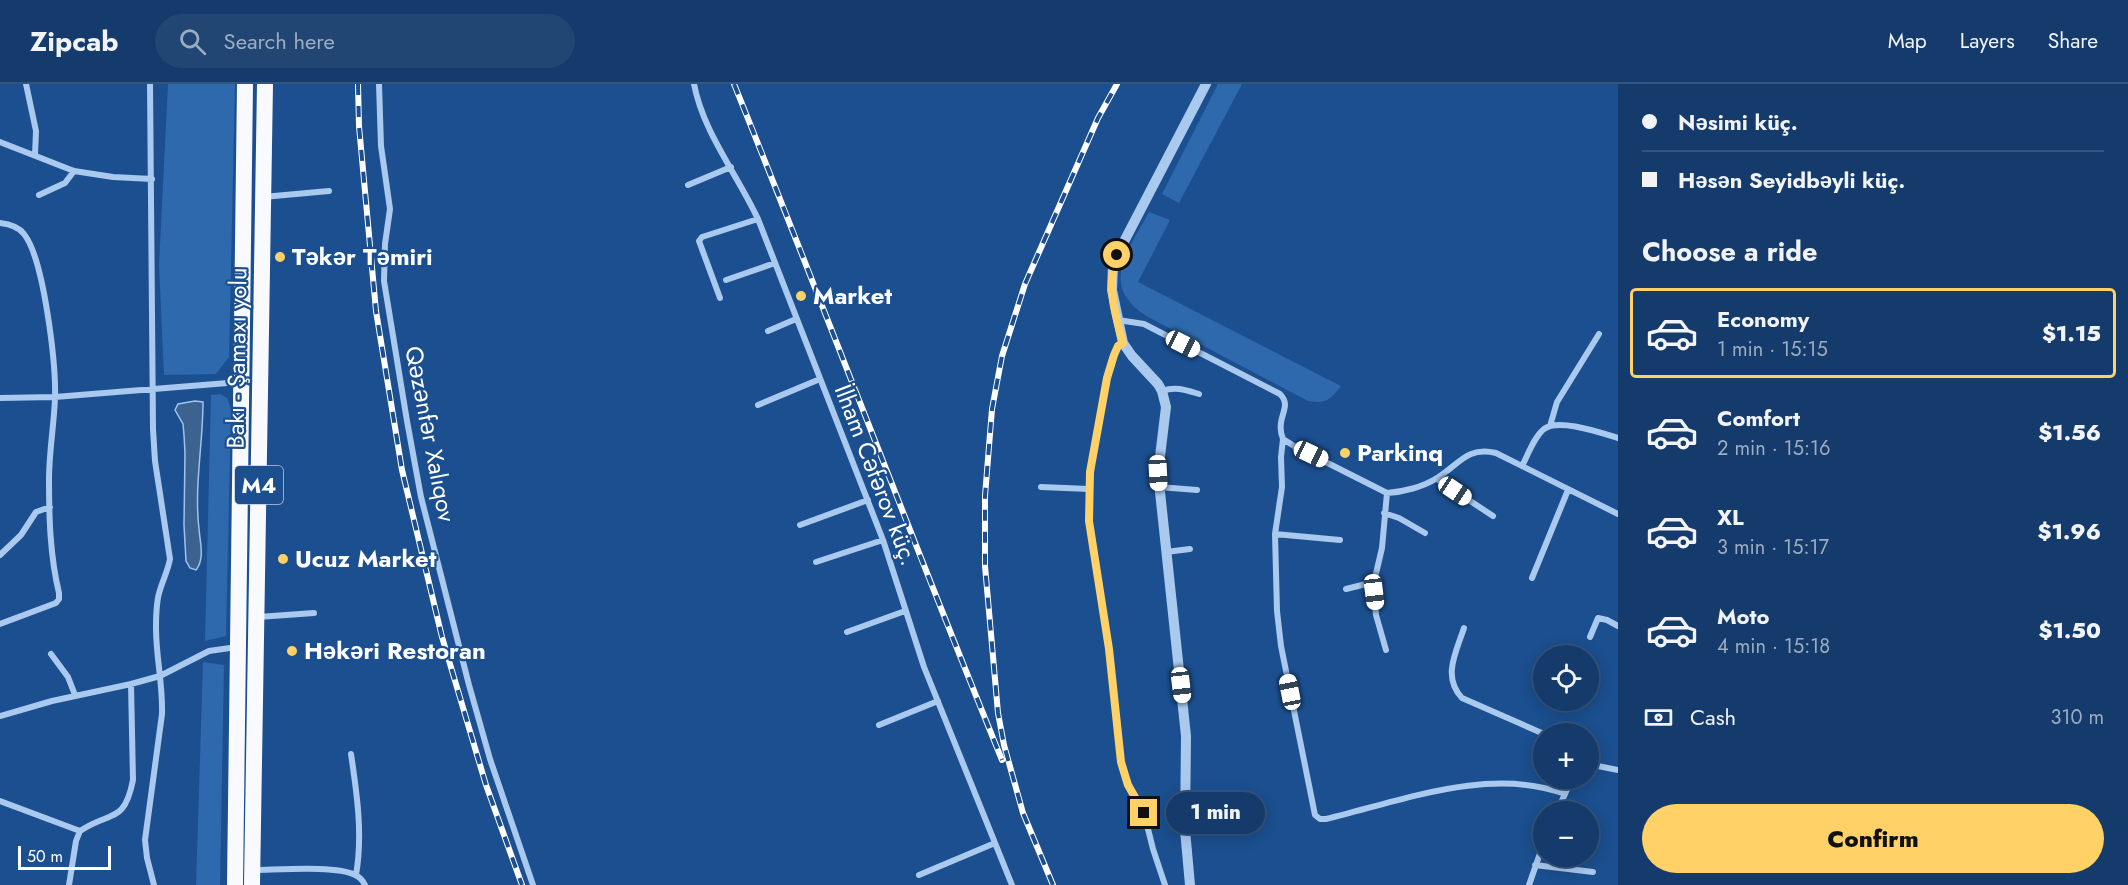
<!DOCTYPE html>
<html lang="en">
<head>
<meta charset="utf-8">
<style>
  :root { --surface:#143b6b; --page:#214673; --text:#f1f3f6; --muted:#9dadc1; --line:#33557e; --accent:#ffd166 }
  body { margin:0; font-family:Jost,sans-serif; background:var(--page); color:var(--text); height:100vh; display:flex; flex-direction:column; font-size:22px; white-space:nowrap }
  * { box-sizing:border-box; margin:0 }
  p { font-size:20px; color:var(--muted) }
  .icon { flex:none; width:33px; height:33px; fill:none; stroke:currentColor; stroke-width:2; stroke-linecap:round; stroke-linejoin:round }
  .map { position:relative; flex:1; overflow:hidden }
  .side { display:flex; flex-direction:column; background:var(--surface); width:510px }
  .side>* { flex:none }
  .banner { display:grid; align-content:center; height:132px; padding:0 24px; background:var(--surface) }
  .buttons { position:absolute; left:1533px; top:561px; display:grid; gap:12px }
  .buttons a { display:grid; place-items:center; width:66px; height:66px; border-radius:50%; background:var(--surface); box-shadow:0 3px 15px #0003,0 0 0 2px var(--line); font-size:30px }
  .scale { position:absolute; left:18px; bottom:15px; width:93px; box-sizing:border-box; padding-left:6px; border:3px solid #fff; border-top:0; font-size:16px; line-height:21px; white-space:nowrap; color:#fff; -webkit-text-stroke:4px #1b4f8f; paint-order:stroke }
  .end { position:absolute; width:27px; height:27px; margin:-14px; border:8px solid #ffd166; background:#111; box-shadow:0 0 0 3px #111 }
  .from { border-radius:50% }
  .bubble { position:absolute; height:42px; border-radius:21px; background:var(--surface); box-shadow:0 3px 15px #0003,0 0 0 2px var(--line); font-size:20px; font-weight:800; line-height:42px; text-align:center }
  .car { position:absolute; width:18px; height:36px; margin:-18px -9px; border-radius:8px; box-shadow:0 0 4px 2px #0007; background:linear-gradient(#fff 24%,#345 0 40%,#fff 0 76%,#345 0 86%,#fff 0) }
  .banner b { display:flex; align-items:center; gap:21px; height:57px; font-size:22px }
  .banner b+b { border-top:2px solid var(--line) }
  .banner i { width:15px; height:15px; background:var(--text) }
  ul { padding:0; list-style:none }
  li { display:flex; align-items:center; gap:18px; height:90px; margin:0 12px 9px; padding:0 12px; border:3px solid transparent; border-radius:6px }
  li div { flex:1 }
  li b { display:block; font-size:22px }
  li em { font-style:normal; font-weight:800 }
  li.active { border-color:var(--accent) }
  li>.icon { width:54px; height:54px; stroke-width:1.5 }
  h2 { padding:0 24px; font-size:27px; line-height:72px }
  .pay { display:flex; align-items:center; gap:15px; height:66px; padding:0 24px; font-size:22px }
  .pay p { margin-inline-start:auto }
  .action { display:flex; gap:12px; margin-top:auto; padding:12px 24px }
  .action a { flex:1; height:69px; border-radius:36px; background:var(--accent); color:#111; font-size:24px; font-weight:800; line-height:69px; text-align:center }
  header { display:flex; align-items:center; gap:36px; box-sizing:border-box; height:84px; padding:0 30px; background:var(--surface); border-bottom:2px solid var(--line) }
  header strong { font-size:28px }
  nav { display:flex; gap:33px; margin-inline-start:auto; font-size:21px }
  .search { width:420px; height:54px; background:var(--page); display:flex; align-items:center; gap:15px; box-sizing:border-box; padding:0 21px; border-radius:33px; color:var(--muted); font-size:22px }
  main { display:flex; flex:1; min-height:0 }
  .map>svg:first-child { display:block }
  .green { fill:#2e69ad }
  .water { fill:#3c6290; stroke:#9cc4f0; stroke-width:1.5 }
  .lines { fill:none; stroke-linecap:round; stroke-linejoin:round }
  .minor { stroke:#a9c9ee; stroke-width:6 }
  .tertiary { stroke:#a9c9ee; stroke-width:10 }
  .trunk { stroke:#f8faff; stroke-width:16 }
  .rail-casing { stroke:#fff; stroke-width:6 }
  .rail { stroke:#1b4f8f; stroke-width:4; stroke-dasharray:11; stroke-linecap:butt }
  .route { stroke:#ffd166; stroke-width:8 }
  .poi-dot { fill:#ffd166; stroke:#1b4f8f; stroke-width:2 }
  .labels { text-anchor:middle; stroke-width:4.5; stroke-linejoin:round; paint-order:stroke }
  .shield { fill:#1b4f8f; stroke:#bbcadd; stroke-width:1.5 }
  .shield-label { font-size:22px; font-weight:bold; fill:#fff }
  .poi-label { font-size:24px; font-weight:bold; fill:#fff; stroke:#1b4f8f; text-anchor:start }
  .street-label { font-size:24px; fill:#fff; stroke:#1b4f8f }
</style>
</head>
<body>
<header>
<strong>Zipcab</strong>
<div class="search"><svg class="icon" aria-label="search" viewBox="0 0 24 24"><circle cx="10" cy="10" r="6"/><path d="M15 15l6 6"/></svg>Search here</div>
<nav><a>Map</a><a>Layers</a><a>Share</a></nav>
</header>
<main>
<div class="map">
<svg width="1618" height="801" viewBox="0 0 1618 801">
  <rect width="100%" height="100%" fill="#1b4f8f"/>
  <path class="green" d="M168 0H235L229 273 216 290 164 291 159 181Z
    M1218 0H1242L1179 119 1162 110Z
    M1149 128 1170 136 1138 198 1341 302C1330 316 1326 320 1308 317L1148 233C1097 202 1129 166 1149 128Z
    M220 310 227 314 231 325 226 552 205 557 211 311Z
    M203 578 224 581 220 801H196Z"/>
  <path class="water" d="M195 317 203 318C203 360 194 403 199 445 200 458 205 475 196 486L190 484 186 477 184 441 185 369 184 351 183 340 175 326 178 320Z"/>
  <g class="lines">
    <path class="minor" d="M26 0 36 47 35 71
      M150 0 153 345 155 377 170 475C168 486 163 496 160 506 156 517 156 533 156 544 156 573 163 601 162 630L145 756 147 774 154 801
      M379 0 381 62 390 125 385 160 384 197 407 337 421 413 469 601 490 675 533 801
      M694 0C703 48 737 90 758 135L883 456 924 583 1012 801
      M0 58 74 87 113 93 152 95
      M688 101 731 83
      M39 111 65 99 74 87
      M263 113 329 107
      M0 139C9 140 18 142 24 150 44 175 56 280 55 314 54 341 49 368 49 396 49 433 50 472 59 509V515L56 519 0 540
      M726 196 775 179
      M720 214 699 157 702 153 758 135
      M1118 236 1144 240 1280 310C1290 320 1282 328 1281 339 1280 345 1281 350 1283 355L1294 362 1387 409C1403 408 1423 403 1437 394 1459 381 1466 362 1496 369L1618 430
      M768 247 796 235
      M1123 259 1118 262 1114 271 1107 294 1090 388 1089 437 1109 565 1121 678 1128 701 1144 729 1153 765 1165 801
      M1162 307C1176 302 1186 306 1199 310
      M0 314 55 313 240 298
      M758 321 820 295
      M1550 342 1557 318 1599 250
      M1283 355 1281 373 1282 403 1275 450 1277 527 1281 562 1315 731 1320 735H1326C1401 717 1490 682 1565 710
      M1522 382C1528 371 1534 353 1544 345 1559 334 1601 349 1618 354
      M1437 395 1493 432
      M1041 403 1089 405
      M1159 403 1197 406
      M1384 429 1399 434 1425 449
      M800 441 868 416
      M1275 450 1340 456
      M1166 468 1190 465
      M0 471 21 451 36 428 50 423
      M816 478 883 456
      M1532 494 1568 406
      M1346 505 1374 498
      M258 533 314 529
      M1464 544C1456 568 1442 593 1462 614L1544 650
      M847 548 905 527
      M1590 553 1598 534 1607 536 1618 542
      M1386 566 1376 531 1374 508V498L1382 464 1387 409
      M51 570 68 593 75 611
      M0 632 52 617 131 600 160 592 209 567 237 563
      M879 641 938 617
      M351 670C357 710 363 751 356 791
      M1588 680 1618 686
      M0 717 80 747
      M1557 728 1572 694
      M1185 746 1260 729
      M1535 781 1593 788
      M253 786C276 786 337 781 355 791 360 793 363 797 365 801
      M919 791 995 759
      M69 801 76 757 80 747C111 726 124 741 133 696L131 600
      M1529 801 1544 758"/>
    <path class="tertiary" d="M1190 801 1185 746 1186 652 1158 389 1166 323 1162 307 1158 300 1132 272 1123 259 1112 206 1113 181 1117 171 1206 0"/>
    <path class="trunk" d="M235 801 245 0
      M252 801 265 0"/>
    <g class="rail-casing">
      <path id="rail" d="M358 0 359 42 376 227 402 386 442 553 486 701 522 801
        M734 0C825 225 910 451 1002 676
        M1053 801 1023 729 1004 661 998 629 985 482V412L992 325 1002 272 1025 200 1098 34 1117 0"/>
    </g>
    <use href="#rail" class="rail"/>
  </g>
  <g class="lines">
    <path class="route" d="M1117 171C1106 199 1115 231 1123 259L1118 262 1114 271 1107 294 1090 388 1089 437 1109 565 1121 678 1128 701 1144 729"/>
  </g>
  <g class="poi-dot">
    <circle cx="280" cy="173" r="6"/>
    <circle cx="801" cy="212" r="6"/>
    <circle cx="1345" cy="369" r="6"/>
    <circle cx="283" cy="475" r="6"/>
    <circle cx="292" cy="567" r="6"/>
  </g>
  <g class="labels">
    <rect class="shield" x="235" y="382" width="48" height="38" rx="4.5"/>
    <g class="shield-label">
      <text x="259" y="409">M4</text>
    </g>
    <g class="poi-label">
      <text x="292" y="181">Təkər Təmiri</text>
      <text x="813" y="220">Market</text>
      <text x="1357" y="377">Parkinq</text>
      <text x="295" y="483">Ucuz Market</text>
      <text x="304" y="575">Həkəri Restoran</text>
    </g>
    <g class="street-label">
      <text transform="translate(237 274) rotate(-89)" y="8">Bakı - Şamaxı yolu</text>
      <text transform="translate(430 350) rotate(79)" y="8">Qəzənfər Xalıqov</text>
      <text transform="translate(876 391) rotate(69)" y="8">İlham Cəfərov küç.</text>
    </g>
  </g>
</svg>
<div class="buttons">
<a><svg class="icon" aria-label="locate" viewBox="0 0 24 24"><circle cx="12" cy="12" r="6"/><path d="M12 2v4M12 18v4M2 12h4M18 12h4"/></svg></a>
<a>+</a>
<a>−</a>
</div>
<div class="scale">50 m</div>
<i class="end from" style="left:1117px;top:171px"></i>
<i class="end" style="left:1144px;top:729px"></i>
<div class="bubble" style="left:1166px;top:708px;width:99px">1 min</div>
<i class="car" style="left:1183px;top:260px;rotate:117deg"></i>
<i class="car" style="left:1311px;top:370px;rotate:115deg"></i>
<i class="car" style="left:1158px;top:389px;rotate:177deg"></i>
<i class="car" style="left:1455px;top:407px;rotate:124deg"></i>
<i class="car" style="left:1374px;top:508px;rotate:173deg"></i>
<i class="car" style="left:1181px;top:601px;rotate:173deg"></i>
<i class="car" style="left:1290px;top:608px;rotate:349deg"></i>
</div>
<section class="side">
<div class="banner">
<b><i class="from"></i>Nəsimi küç.</b>
<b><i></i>Həsən Seyidbəyli küç.</b>
</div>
<h2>Choose a ride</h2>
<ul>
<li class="active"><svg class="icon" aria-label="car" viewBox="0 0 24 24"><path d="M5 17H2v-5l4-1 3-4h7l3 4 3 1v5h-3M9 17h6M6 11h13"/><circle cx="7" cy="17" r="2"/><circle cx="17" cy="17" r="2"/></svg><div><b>Economy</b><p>1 min · 15:15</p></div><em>$1.15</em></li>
<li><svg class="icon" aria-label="car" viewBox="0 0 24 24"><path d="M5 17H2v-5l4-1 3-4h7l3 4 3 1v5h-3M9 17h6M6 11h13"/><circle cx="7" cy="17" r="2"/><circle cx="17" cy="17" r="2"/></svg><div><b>Comfort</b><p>2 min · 15:16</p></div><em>$1.56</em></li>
<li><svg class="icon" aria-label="car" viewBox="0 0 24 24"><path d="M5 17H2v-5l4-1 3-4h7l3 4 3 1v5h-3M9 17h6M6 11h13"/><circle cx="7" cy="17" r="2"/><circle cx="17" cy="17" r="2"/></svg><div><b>XL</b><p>3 min · 15:17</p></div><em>$1.96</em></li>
<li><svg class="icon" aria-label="car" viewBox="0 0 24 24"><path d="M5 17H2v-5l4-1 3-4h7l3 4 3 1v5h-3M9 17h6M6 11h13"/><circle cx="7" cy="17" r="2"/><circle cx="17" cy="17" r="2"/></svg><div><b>Moto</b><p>4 min · 15:18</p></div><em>$1.50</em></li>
</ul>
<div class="pay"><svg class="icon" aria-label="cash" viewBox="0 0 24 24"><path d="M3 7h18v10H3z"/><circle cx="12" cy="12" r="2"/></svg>Cash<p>310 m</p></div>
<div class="action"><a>Confirm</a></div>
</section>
</main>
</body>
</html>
